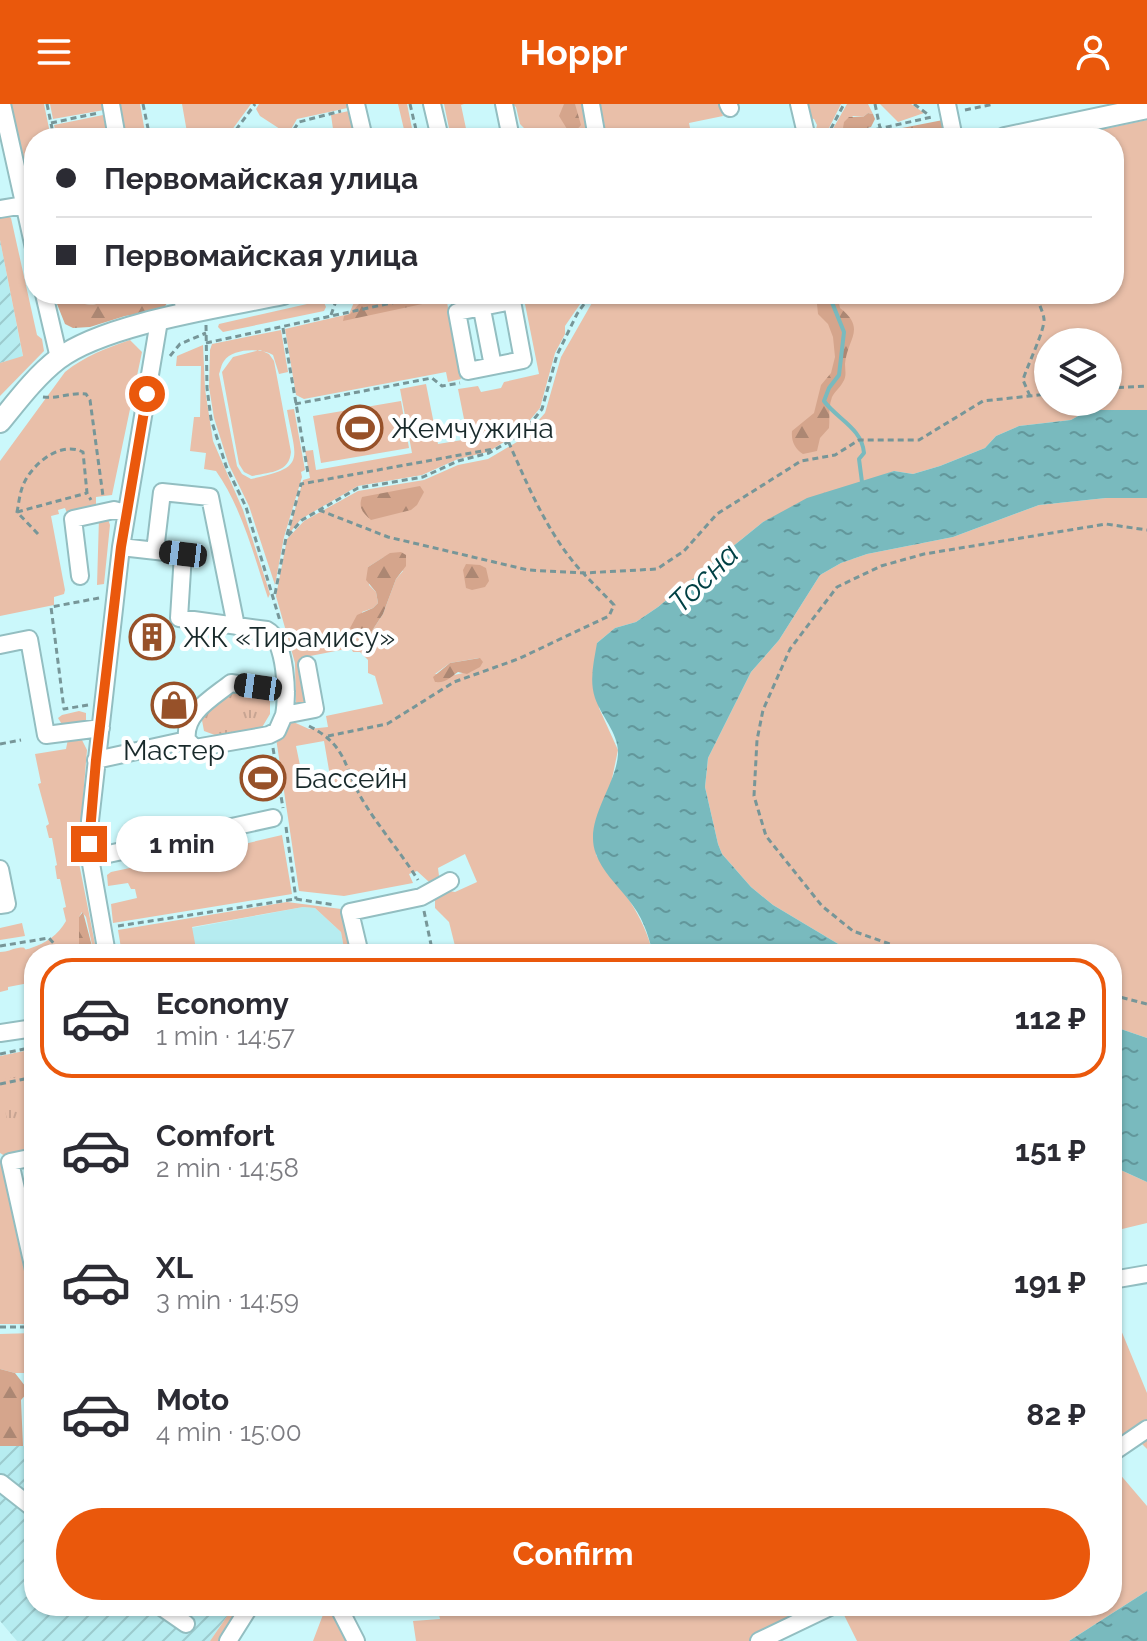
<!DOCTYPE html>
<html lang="en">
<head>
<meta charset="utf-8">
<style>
  :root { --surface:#fff; --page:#f7f7f7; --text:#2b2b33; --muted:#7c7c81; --line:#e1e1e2; --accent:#ea580c }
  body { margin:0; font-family:Raleway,sans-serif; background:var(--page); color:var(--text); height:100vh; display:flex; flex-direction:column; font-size:30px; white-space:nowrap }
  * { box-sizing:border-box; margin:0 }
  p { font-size:26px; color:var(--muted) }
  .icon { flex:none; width:44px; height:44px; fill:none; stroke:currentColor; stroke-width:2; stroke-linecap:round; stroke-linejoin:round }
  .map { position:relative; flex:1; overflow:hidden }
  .side { position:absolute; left:24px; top:840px; width:1098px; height:672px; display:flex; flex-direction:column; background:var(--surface); border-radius:32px; box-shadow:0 2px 6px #0004 }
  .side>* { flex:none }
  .guide { position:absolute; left:24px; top:24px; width:1100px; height:176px; border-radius:32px; box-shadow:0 2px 6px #0004; display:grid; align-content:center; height:176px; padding:0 32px; background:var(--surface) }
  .fabs { position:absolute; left:1034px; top:224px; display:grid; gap:16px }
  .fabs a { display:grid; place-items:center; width:88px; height:88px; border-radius:50%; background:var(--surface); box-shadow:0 2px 6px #0004; font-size:40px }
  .end { position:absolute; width:36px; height:36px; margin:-18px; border:10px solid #ea580c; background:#fff; box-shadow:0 0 0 4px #fff }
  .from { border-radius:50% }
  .bubble { position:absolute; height:56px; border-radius:28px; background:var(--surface); box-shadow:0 2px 6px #0004; font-size:26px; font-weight:700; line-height:56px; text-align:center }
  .car { position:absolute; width:24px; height:48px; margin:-24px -12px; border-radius:10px; box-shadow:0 0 6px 2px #0007; background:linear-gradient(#222 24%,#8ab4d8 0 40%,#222 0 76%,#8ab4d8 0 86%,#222 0) }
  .guide b { display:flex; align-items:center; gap:28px; height:76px; font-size:30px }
  .guide b+b { border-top:2px solid var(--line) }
  .guide i { width:20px; height:20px; background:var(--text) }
  ul { padding:14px 0 0; list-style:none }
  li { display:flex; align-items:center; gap:24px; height:120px; margin:0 16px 12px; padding:0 16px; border:4px solid transparent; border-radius:32px }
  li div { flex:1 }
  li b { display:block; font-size:30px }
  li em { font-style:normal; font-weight:700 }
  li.on { border-color:var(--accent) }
  li>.icon { width:72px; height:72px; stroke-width:1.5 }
  .action { display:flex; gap:16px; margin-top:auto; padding:16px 32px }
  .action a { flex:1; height:92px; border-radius:48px; background:var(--accent); color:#fff; font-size:32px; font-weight:700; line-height:92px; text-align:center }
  header { display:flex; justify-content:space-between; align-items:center; height:104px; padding:0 32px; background:var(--accent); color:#fff; font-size:36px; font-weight:700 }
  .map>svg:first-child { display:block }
  .built { fill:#b6ecf0 }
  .industrial { fill:url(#industrial-furrows) }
  .green { fill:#e9bfa9; fill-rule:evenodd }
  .forest { fill:url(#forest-firs) }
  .park { fill:url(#park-tufts) }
  .water { fill:url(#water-ripples) }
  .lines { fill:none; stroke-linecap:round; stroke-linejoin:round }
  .stream { stroke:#79babe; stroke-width:4 }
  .minor-casing { stroke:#93bec1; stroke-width:20 }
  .major-casing { stroke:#93bec1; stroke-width:24 }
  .path { stroke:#779698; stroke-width:3; stroke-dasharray:6 4; stroke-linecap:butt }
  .minor { stroke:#fff; stroke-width:16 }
  .major { stroke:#fff; stroke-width:20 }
  .route { stroke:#ea580c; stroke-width:10 }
  .labels { text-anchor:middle; stroke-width:8; stroke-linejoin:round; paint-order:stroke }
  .poi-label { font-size:28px; fill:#192a2b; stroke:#fff; text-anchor:start }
  .water-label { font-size:30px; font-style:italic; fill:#004044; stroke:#fff }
</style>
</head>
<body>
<header><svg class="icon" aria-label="menu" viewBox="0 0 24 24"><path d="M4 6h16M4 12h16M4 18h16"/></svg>Hoppr<svg class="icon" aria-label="person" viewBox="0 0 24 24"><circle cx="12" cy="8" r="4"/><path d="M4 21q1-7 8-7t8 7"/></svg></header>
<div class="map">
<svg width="1147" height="1537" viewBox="0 0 1147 1537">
  <defs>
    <pattern id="industrial-furrows" width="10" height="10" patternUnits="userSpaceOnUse" patternTransform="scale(2)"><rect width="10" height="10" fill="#b6ecf0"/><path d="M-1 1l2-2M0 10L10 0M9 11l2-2" fill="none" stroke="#9ccbce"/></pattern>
    <pattern id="forest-firs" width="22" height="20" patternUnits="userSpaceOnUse" patternTransform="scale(2)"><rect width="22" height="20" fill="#d5a58c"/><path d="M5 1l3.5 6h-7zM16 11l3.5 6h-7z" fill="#ac8773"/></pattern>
    <pattern id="park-tufts" width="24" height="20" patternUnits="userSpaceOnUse" patternTransform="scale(2)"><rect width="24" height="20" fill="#e9bfa9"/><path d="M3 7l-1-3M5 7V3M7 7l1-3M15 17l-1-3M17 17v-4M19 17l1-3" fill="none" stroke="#c7a492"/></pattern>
    <pattern id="water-ripples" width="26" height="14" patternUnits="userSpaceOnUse" patternTransform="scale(2)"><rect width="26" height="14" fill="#79babe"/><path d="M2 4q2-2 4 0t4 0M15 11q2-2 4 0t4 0" fill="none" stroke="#62979b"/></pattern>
  </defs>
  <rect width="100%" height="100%" fill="#cbf8fb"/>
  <path class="built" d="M303 803 315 804 341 828 345 850H197L191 824Z"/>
  <path class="industrial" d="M0 136 23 253 0 259Z
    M0 1342H34V1502H234L210 1537H17L0 1517Z"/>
  <path class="green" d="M11 0H44L51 34H34V108Z
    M50 0H109L110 5 53 15Z
    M114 0H140L146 34H121Z
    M182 0H251L226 34H188Z
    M259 0H351L352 3 297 15 286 34 275 33 280 25 260 12 256 5Z
    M398 0H407L414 34H406Z
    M444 0H464L461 1 468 34H451Z
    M512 0H586L593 34H534L520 20 516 3Z
    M600 0H719L723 12 689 19 692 34H634L632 26 609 31 606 28Z
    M807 0H841L824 34H814L817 21 814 15 809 14Z
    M847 0H868L873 10 868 9 863 13 853 12 843 24 846 28 830 30Z
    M880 0H911L924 9 898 18Z
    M353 6 359 34H328L334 32 331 11Z
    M103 11 108 34H57L54 21Z
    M1147 16V306H1089L1071 316 1019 322 996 332 985 344 940 362 913 370 894 367 763 418 658 503 636 518 615 524 597 539 599 604 618 646 596 751C620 782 644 811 653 850H457L449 818 435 804V792L444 786 455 788 477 778 465 750 438 764 439 772 429 778 417 767 409 770 413 779 344 792 299 787 276 634 289 616 309 625 328 623 326 612 383 600 375 572 368 569V556L360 548H353L351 544 300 554 309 601 296 604 295 559 276 492 287 435 304 417 358 387 424 376 458 361 488 355 522 335 545 309 561 253 597 190H1114V34H1061ZM1048 238H1108V298H1048ZM384 453 403 467 396 475 383 510 368 533 362 508 373 504 378 499 376 488 369 481 368 463ZM479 554 472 567 454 571 435 570 450 559ZM324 637 330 672 303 676 296 642Z
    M5 110 11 114 37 231 42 235 44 247 0 292V259L23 252 0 136V111Z
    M73 190H121L129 198 178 190 177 196 167 199 161 194 127 200 113 196 92 201 78 199Z
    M362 190H473L474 192 447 198 461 275 448 278 446 268 304 295 296 291 285 225 349 210 355 196Z
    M523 190H587L565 222V230L555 249 540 304 520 328 488 348 458 355 422 371 358 382 301 415 288 431 303 376 310 374 305 347 313 346 316 366 412 349 400 285 426 280 438 340 468 335 458 285 478 282 481 288 501 284 504 278 539 270Z
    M314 195 323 196 326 203 324 207 223 228 218 223 219 220 307 200Z
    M281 226 288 268 279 270 273 251C261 244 233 244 224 257 221 261 221 265 219 270L237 362 242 370 251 375C307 363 296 357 287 306L294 305 305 366 301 368 302 373 284 433 275 481 249 402 229 361 214 314 209 283 210 246 212 240Z
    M130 236 142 248 112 391 96 393V403L67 409 65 404 58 406 59 410 51 412 65 486 64 490 54 493V501L0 512V357L65 268C85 252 106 244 130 236Z
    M203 241 205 285 213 337 243 406 270 490 268 494C254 452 242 404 216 367L204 365 206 349 190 347 194 313H200L201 262H176L177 252Z
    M260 246 269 250 274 257 291 348C289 369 270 368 252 372L244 368 239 360 222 268 233 253Z
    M401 297 409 344 321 359 313 312Z
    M1106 394H1147V934L1112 922V850H855L773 801 751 783 722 750 718 740 705 683 708 654 751 568 779 536 820 471 841 459 867 450 953 433 1039 401Z
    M99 414 108 415 110 421 104 480 97 481Z
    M79 607 86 609V620L63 622 58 614 62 611Z
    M81 634 87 646 78 754 97 850H94L86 813 82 808 79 813V850H34V878L8 883V886L0 888V848C8 848 11 845 18 844 30 842 20 848 31 844 46 839 58 831 66 817L63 804 66 803 60 775H57L55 762 57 761 52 734H49L46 722 49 720 38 680 41 679 35 650 66 645 68 635Z
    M282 731 292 790 113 819 111 800 137 794 135 785H131L128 779 108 782 107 771 111 768 167 756 170 765 190 760 189 753Z
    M287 798 341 805 351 850H345L341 828 315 804 303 803 192 823 197 850H122L118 826Z
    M22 819 25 832 0 836V824Z
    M34 945V1045L5 1052 0 1049V952Z
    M0 1055 34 1204V1220H0Z
    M1112 1062 1147 1078V1119L1118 1126 1112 1112Z
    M1112 1226H1121L1147 1289V1345L1139 1337 1112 1356Z
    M34 1229V1269H15L0 1265V1230Z
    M1112 1361 1147 1402V1487L1069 1537H857L841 1505 774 1537H416L413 1517 440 1515 437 1502H1112Z
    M234 1502H240L218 1537H210Z
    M319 1502H346L363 1537H313L324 1508Z"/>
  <path class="forest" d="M564 0H575L581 21 575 28 567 25 559 12Z
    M868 9 873 10 875 15 871 23 856 27 843 24 844 18 849 13H863Z
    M943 16 945 29C930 41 908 31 893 30L897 25Z
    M53 190H73L78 199 92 201 113 196 127 200 161 194 167 199 163 206 125 212 90 223 73 224 65 220Z
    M400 190H469L343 217 344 212 350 210 359 200Z
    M816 190H837L840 204C867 225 847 235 845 260 845 266 847 272 843 278 840 284 835 287 832 293 828 304 830 314 829 324L820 334 817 347 803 350C795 345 791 337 792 327L814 309 821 281 831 269 835 253 833 233 828 220 818 210Z
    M420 382 424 388 417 401 411 406 371 416C363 409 358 404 362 393Z
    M401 448 406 451V462L396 475 383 510 368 533H358L350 524 357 511 373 504 378 499 376 488 366 476 368 463 390 449Z
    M466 460 480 461 486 464 489 477 485 483 472 486 466 484 463 466Z
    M480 554 483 558 480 563 467 570 458 568C449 574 447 579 435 578L433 573 450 559Z
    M83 808 94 850H79V813Z
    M0 1265 15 1269 29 1287 21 1296 23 1342H0Z"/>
  <path class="park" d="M233 585 270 593V610L261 625 223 634 204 627 201 611Z
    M34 969V1024L9 1029 0 976Z"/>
  <path class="water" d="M1089 306H1147V394H1106L1039 401 953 433 867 450 841 459 820 471 779 536 751 568 708 654 705 683 718 740 722 750 751 783 773 801 855 850H653C648 829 642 812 628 795 617 781 602 767 596 750 583 717 616 683 618 650 619 630 601 612 595 594 589 576 594 557 597 539L615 524 636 518 658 503 763 418 807 394 894 367 913 370 940 362 985 344 996 332 1019 322 1071 316Z
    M1112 922 1147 934V1078L1112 1062Z
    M1147 1487V1537H1069Z"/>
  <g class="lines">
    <path class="stream" d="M825 190 831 196 844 228 839 271 829 284 824 297C837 315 862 324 864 349L859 355 862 378"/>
    <g class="minor-casing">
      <path id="minor" d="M2 0 34 144
        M111 0 117 34
        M356 0 364 34
        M432 0 440 34
        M504 0 511 34
        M591 0 597 34
        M728 0 730 4
        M799 0 807 34
        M947 0 954 34
        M0 105 24 101
        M44 190 59 254
        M181 190 186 211
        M479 190 493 262
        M512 197 523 256 468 267 457 208Z
        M121 443 183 450 179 514 267 526C286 536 288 592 284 611
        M155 447 162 388 210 393 236 522
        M80 472 73 415 114 406 126 409
        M0 541 29 535 46 631 101 624
        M187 636C183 610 212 594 231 579L286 587
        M96 656 187 636 195 644 269 631 277 627 284 611 315 605 307 561
        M90 754 273 714
        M0 765 7 800 0 801
        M107 850 90 754V717L121 443 159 217
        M360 850 350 808 421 793 450 777
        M0 929 34 924
        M34 1053 10 1058 34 1166
        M1112 1176 1147 1170
        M1112 1349 1147 1325
        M1 1379 34 1405
        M160 1502 186 1520
        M338 1502 356 1537
        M228 1537 250 1502
        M759 1537 832 1502"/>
    </g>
    <g class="major-casing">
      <path id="major" d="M1005 34 1147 4
        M0 318C18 296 36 272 58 255 106 219 222 203 283 190"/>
    </g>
    <path class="path" d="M47 0 54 34
      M143 0 150 34
      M410 0 418 34
      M875 0 880 24
      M914 0 930 12
      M965 6 994 0
      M51 19 98 9
      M230 34 255 0
      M288 34 299 18 341 7
      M826 34 844 0
      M837 34 932 13
      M331 211 336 197 353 194
      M206 221 207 284 211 315 226 362 246 403 280 517
      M283 224 308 369
      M206 239 433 190
      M170 252 180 240 206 229
      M1108 284 1147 282
      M1030 292 1023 276C1027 262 1045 226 1044 215 1043 207 1038 198 1035 190
      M43 293C58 295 72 288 86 290L90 296 103 392
      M295 300 432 274 442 282 460 279
      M319 406 388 433 528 466 584 469 657 465 684 447 717 410 801 357 835 351 859 336H919L983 297 1048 290
      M17 408 87 389
      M38 430 17 408C19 398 20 386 25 377 35 358 61 337 83 348L87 389 91 396
      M287 431 301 380 493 345
      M275 490 286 434 302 416 358 384 423 373 458 357 489 349 522 330 542 305 557 251 577 210 591 190
      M88 601 64 605 51 503 99 494
      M309 622C350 643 343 666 365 700 381 726 402 750 418 776
      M328 632 387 620 454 578 518 555 609 512 614 501C601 487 587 474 575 460 546 425 527 380 509 339
      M0 640 21 636
      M273 644 283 704
      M286 723 296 795
      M424 807 433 850
      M118 822 296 795 335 801
      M0 842 49 834 63 850
      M918 850 853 827 822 802 766 732 754 692 757 636 763 606 790 545 837 483 881 462 924 450 1106 420 1147 426
      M1112 891 1147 900
      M0 950 34 943
      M0 980 34 973 27 945
      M0 1223H34"/>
    <use href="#minor" class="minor"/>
    <use href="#major" class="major"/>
  </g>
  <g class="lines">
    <path class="route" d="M89 740 96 656 121 443 147 290"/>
  </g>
  <defs>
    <g id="stadium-ring" transform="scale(2.3)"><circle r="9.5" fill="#fff" stroke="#975129" stroke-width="1.5"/><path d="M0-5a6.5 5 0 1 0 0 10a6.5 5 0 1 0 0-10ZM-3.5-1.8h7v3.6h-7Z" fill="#975129"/></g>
    <g id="building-ring" transform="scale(2.3)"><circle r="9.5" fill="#fff" stroke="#975129" stroke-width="1.5"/><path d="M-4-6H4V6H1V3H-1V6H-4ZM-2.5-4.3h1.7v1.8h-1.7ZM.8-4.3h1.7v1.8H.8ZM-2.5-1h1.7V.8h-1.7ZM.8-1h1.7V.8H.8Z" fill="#975129"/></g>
    <g id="shop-ring" transform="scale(2.3)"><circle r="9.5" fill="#fff" stroke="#975129" stroke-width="1.5"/><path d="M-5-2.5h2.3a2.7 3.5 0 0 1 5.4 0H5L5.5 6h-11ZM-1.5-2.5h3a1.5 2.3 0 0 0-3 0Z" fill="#975129"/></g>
  </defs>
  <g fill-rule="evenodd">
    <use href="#stadium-ring" x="360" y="324"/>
    <use href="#building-ring" x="152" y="533"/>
    <use href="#shop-ring" x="174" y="601"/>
    <use href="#stadium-ring" x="263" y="674"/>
  </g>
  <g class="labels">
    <g class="poi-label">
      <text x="391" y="334">Жемчужина</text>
      <text x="183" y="543">ЖК «Тирамису»</text>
      <text x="174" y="656" text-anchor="middle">Мастер</text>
      <text x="294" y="684">Бассейн</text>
    </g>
    <g class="water-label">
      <text transform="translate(704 474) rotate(-45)" y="10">Тосна</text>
    </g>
  </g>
</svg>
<div class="fabs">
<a><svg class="icon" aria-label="layers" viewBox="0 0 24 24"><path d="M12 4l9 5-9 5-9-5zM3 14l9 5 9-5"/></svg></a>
</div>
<i class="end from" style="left:147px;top:290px"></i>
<i class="end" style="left:89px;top:740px"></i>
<div class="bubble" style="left:116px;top:712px;width:132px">1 min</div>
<i class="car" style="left:183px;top:450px;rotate:277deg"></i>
<i class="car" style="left:258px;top:583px;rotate:278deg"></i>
<div class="guide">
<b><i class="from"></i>Первомайская улица</b>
<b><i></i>Первомайская улица</b>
</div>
<section class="side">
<ul>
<li class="on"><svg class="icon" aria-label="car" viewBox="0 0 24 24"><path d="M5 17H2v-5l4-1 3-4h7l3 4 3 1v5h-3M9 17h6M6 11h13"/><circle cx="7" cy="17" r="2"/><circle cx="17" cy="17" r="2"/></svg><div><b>Economy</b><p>1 min · 14:57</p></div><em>112 ₽</em></li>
<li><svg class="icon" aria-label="car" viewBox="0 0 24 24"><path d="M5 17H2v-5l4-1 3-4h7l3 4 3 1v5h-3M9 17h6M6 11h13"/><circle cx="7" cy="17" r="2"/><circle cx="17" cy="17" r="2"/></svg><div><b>Comfort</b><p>2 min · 14:58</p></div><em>151 ₽</em></li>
<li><svg class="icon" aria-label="car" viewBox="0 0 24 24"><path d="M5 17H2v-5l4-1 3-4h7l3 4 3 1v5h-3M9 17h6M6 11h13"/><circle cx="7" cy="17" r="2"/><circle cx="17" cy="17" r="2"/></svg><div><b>XL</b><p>3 min · 14:59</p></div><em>191 ₽</em></li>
<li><svg class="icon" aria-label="car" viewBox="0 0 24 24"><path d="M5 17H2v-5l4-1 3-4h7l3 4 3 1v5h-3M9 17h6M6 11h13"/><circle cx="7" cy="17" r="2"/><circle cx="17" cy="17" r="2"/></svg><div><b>Moto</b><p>4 min · 15:00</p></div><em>82 ₽</em></li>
</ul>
<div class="action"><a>Confirm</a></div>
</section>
</div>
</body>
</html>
